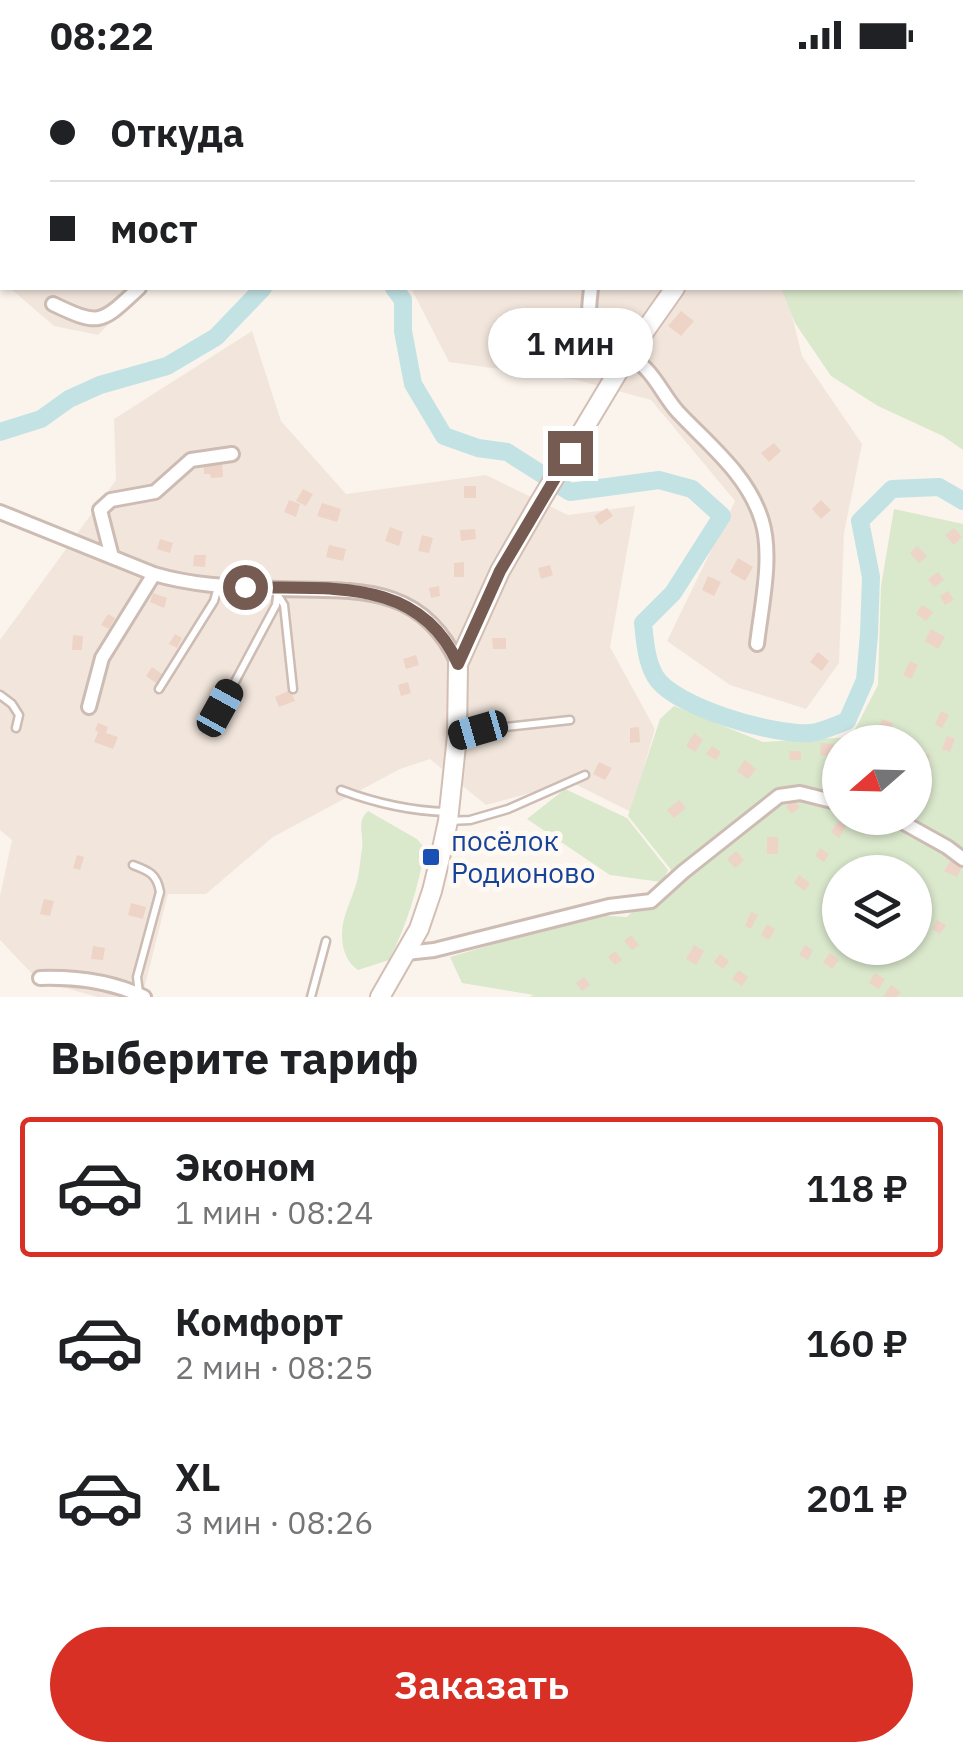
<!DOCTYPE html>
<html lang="ru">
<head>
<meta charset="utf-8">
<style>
  :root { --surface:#fff; --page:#f6f6f6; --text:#202124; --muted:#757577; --line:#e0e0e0; --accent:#d93025 }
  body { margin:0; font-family:"IBM Plex Sans",sans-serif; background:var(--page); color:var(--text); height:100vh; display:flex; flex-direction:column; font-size:38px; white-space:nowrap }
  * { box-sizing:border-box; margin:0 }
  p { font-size:32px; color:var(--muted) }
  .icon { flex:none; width:55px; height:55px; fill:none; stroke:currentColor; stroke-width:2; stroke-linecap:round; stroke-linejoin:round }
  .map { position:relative; height:927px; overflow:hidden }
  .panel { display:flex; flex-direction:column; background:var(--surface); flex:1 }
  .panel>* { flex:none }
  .guide { position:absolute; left:0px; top:0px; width:965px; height:220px; box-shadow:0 2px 8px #0004; display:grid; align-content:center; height:220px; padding:0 50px; background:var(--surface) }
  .needle { width:65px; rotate:250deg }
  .controls { position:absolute; left:822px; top:655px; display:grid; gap:20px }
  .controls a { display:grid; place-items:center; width:110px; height:110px; border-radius:50%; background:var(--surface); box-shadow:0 2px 8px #0004; font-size:50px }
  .end { position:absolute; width:45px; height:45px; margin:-22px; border:12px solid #755b51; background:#fff; box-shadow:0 0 0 5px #fff }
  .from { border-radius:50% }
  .bubble { position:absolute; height:70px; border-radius:35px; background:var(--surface); box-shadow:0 2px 8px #0004; font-size:32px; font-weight:600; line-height:70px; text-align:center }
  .car { position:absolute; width:30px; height:60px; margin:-30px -15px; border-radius:12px; box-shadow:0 0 8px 2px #0007; background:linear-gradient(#222 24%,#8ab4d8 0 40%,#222 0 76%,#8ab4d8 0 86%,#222 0) }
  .guide b { display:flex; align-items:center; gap:35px; height:95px; font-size:38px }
  .guide b+b { border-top:2px solid var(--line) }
  .guide i { width:25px; height:25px; background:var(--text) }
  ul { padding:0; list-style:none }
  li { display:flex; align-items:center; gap:30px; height:140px; margin:0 20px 15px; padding:0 30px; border:5px solid transparent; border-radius:10px }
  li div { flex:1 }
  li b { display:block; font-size:38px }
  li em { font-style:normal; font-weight:600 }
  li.current { border-color:var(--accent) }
  li>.icon { width:90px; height:90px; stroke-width:1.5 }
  h2 { padding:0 50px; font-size:45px; line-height:120px }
  .button { display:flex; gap:20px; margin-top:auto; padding:20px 50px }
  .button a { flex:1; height:115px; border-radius:60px; background:var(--accent); color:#fff; font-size:40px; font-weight:600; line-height:115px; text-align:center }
  .status { display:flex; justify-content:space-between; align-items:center; height:70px; padding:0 50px; background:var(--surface); direction:ltr }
  .status svg { height:28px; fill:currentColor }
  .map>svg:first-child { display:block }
  .residential { fill:#f2e6dc }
  .green { fill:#dae8cc; fill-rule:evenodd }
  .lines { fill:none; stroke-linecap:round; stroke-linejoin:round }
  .river { stroke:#c2e2e4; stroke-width:18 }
  .building { fill:#eed3c7 }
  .lane-casing { stroke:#cdbcb3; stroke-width:11 }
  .street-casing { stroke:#cdbcb3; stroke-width:18 }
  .secondary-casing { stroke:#d2beb3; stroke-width:22 }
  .lane { stroke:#fff; stroke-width:6 }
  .street { stroke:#fff; stroke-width:12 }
  .secondary { stroke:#fff; stroke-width:18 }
  .route { stroke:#755b51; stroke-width:12 }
  .transit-dot { fill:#1a4fb4; stroke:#fef9f3; stroke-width:4 }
  .labels { text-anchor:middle; stroke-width:10; stroke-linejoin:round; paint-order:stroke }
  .transit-label { font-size:28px; fill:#164399; stroke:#fef9f3; text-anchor:start }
</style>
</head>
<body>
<div class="status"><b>08:22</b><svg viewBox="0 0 49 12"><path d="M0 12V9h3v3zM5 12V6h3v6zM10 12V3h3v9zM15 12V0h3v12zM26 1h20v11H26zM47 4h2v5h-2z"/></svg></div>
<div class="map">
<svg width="963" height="927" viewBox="0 0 963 927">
  <rect width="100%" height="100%" fill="#fbf4ed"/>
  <path class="residential" d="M0 0H99V2H2V211L0 209Z
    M258 0H731V2H262Z
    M10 218H144L98 265 54 256Z
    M411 218H785L802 286 862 374 844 463 839 593 806 639 730 615 667 571 735 431 651 330 577 310 449 292Z
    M252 261 281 351 346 424 486 405 568 445 635 436 610 577 655 659 631 742 571 712 486 735 430 689 400 699 273 767 206 824H168L142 927H97L38 910 0 870V826L12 770 0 760V570L116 410 114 349Z"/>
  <path class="green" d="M753 0H912L908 2H753Z
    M963 63V380L943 366 878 336 831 306 795 253 781 218H962Z
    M894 439 963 454V927H529L534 925 462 913 450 887 595 845 627 847 661 812 610 805 527 749 565 719 627 748 668 800 665 807 672 801 628 746 660 649 674 636 763 672 851 667 878 615 881 516ZM840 672H915V748H840ZM840 802H915V878H840Z
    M368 741 417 769 425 779C418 818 407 855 389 890L358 900C347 893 342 879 342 865 342 845 352 830 357 811 360 801 360 789 362 779 364 764 356 752 368 741Z"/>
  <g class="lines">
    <path class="river" d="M394 218 403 230V261L413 314 444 366 478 378 507 382 570 422 659 410 692 419 722 446 673 523 643 553C645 571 646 590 655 606 673 637 775 666 810 663 822 662 836 655 847 651L865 610 869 564 871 507 860 451 892 419 939 417 963 431
      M0 362 41 349 69 329 100 315 167 296 216 267 263 218"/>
  </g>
  <path class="building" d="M681 241 694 251 681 266 668 256Z
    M550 254 553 265 534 270 531 259Z
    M554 272 566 273 565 288 552 287Z
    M774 373 781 381 769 392 761 383Z
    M222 394 223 407 211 408 210 404H204V395Z
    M464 416H476V428H464Z
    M303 419 313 424 306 436 296 431Z
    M289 430 300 434 296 447 284 442Z
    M821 430 831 440 821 449 812 439Z
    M322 433 341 439 337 452 317 446Z
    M607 438 613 446 600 455 594 446Z
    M390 457 403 462 399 476 385 471Z
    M954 458 962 467 954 475 945 465Z
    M475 459 476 469 461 471 460 460Z
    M422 465 433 468 429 483 418 481Z
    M160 469 173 473 170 483 157 479Z
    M329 475 346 479 343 491 326 487Z
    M917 476 927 486 919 493 910 483Z
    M194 485H206L205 497 193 496Z
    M738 488 753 497 745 511 730 502Z
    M464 492V507H454V493Z
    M550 495 553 505 541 509 538 498Z
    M938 502 944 510 934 517 928 509Z
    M708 506 721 512 714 526 702 520Z
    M439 516 440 526 431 528 429 518Z
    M948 521 954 530 945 535 940 526Z
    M153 523 167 528 164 538 150 532Z
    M922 535 933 542 926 551 916 544Z
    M108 544 115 548 109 559 101 555Z
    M931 559 945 567 938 579 925 571Z
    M175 564 182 568 177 578 169 574Z
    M73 565 83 566 82 580H72Z
    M492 568H506V579H493Z
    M818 582 829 591 822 601 810 592Z
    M416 585 419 595 406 599 403 589Z
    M910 591 918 595 911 609 903 605Z
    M152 597 162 604 156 613 146 606Z
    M408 612 411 623 401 626 398 615Z
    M290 620 295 631 279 637 275 627Z
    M941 641 949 645 942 658 935 654Z
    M882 649 893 653 888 666 878 662Z
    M98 653 108 657 106 663 118 667 113 679 94 672 98 662 95 660Z
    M639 657 640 672 630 673V658Z
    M694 663 703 670 695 682 686 676Z
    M947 666 955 669 950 682 942 679Z
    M821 673 834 674 833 686 820 685Z
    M712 676 721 682 716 690 706 684Z
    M789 681H801V690H790Z
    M918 681 930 685 927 695 915 692Z
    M745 690 756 699 748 709 737 701Z
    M599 692 612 698 605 710 593 704Z
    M830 710 840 712 839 723 828 721Z
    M679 730 686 738 674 748 667 740Z
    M793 730 800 737 792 744 786 737Z
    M838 751 846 756 839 768 831 762Z
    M767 767H778V784H767Z
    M820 778 829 784 824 792 815 786Z
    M736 781 744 790 735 798 727 789Z
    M77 785 84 787 80 800 73 798Z
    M864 788 875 795 870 802 858 797Z
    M950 791 962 797 957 807 944 801Z
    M799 805 810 813 805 821 794 813Z
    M44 829 54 831 50 846 40 844Z
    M131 833 146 837 143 849 128 845Z
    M751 842 758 845 751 859 745 856Z
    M937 850 946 855 940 864 932 859Z
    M767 854 775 859 769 870 761 865Z
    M631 865 639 875 632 880 624 871Z
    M694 875 704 881 696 895 686 889Z
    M805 875 813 880 808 890 799 885Z
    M93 876 105 878 103 890 91 889Z
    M615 881 622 890 615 895 608 887Z
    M830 883 839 890 832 899 823 892Z
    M720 884 729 891 723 899 714 892Z
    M739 900 748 907 742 916 732 909Z
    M875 903 885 909 879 919 869 913Z
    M584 907 590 915 582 921 576 913Z
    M891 915 901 922 897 927H883Z"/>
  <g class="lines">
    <g class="lane-casing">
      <path id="lane" d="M372 2V0
        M279 527 284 535 293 619
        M159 619 214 531 218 517
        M0 625 12 634 19 645 16 658
        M221 638 276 535 278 519
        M458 666 478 660 570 650
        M341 720C375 733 410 741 448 742
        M449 751 470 750 508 739 585 705
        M133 795C149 801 157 804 160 822L137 907 139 923
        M311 927 326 871"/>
    </g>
    <g class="street-casing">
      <path id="street" d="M333 0 336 2
        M615 0V2
        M53 2 54 0
        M591 218C590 231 587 243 592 256 604 279 629 281 646 299 658 311 666 329 678 342 710 376 748 405 762 451 773 487 761 538 757 574
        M53 234C101 257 101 253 139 218
        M0 442 154 504C194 516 236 517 278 519 353 521 422 512 458 594
        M112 487 100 440 111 430 155 422 191 390 232 384
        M89 637 102 588 154 504
        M895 748 947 777 963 789
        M406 883 434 880 609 836 651 831 683 802 779 726 800 723 840 733
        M40 908C76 907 111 911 144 927"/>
    </g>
    <g class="secondary-casing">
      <path id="secondary" d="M962 27H963
        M380 927 419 859 432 821 440 788 448 751 457 666 458 594 500 501 538 435 628 285 675 218"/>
    </g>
    <use href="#lane" class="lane"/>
    <use href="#street" class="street"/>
    <use href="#secondary" class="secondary"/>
  </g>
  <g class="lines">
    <path class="route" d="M245 517C326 520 419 505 458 594L500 501 570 383"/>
  </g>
  <rect class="transit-dot" x="421" y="777" width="20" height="20" rx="5"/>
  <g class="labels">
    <g class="transit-label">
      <text x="451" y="781">посёлок<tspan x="451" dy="32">Родионово</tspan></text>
    </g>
  </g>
</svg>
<div class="controls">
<a><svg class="needle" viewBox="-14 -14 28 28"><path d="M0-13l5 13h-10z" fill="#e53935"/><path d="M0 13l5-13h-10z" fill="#757577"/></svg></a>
<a><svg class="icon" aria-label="layers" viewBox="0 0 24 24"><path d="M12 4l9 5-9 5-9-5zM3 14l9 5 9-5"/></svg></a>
</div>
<i class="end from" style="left:245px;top:517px"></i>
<i class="end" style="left:570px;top:383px"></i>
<div class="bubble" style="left:488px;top:238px;width:165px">1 мин</div>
<i class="car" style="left:220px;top:638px;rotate:29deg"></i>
<i class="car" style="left:478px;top:660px;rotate:254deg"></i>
<div class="guide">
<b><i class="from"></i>Откуда</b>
<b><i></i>мост</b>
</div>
</div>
<section class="panel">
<h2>Выберите тариф</h2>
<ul>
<li class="current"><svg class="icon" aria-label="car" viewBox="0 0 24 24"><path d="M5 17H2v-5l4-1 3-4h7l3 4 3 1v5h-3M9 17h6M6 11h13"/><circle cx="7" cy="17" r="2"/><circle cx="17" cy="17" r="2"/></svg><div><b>Эконом</b><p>1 мин · 08:24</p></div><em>118 ₽</em></li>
<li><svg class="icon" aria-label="car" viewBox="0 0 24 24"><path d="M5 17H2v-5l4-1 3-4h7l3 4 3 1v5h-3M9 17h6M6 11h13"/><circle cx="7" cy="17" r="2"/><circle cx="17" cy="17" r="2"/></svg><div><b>Комфорт</b><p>2 мин · 08:25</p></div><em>160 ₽</em></li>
<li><svg class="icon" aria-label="car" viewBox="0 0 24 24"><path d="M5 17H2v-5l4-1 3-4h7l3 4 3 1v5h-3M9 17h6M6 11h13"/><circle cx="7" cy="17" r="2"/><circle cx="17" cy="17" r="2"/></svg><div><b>XL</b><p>3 мин · 08:26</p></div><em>201 ₽</em></li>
</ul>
<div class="button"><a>Заказать</a></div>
</section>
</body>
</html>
